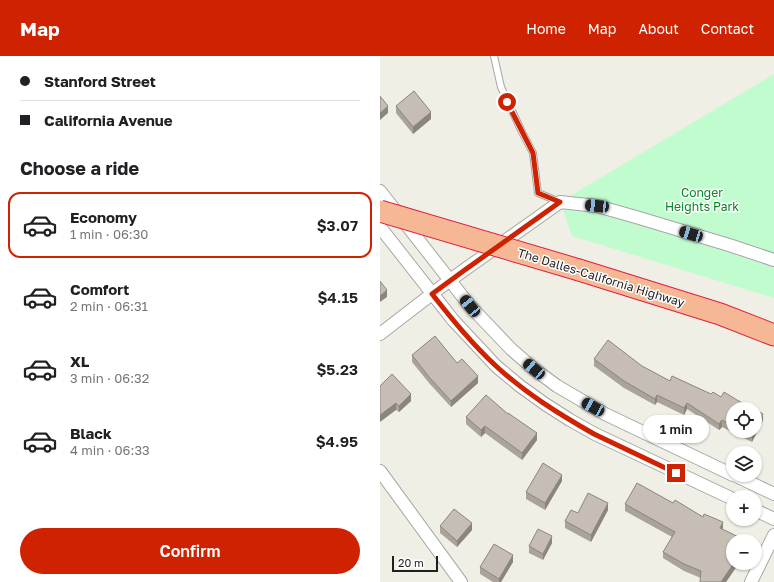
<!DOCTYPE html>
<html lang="en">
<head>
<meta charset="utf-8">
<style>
  :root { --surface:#fff; --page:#f6f6f6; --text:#202124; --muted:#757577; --line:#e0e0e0; --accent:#cf2200 }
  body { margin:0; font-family:"Golos Text",sans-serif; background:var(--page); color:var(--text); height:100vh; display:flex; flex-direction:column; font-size:15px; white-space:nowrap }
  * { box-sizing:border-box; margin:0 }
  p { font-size:13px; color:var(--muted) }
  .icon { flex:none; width:22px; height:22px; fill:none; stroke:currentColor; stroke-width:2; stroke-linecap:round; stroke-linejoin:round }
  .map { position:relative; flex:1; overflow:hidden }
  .details { display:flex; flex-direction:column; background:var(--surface); width:380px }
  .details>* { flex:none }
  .hud { display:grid; align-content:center; height:88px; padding:0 20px; background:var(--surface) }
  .tools { position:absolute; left:346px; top:346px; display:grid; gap:8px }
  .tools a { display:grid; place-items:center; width:36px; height:36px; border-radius:50%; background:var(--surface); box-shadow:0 1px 3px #0004; font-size:20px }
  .scale { position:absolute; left:12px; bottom:10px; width:46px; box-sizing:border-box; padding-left:4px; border:2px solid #1f1f1f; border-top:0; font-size:11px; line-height:14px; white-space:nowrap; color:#1f1f1f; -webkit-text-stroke:3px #fff; paint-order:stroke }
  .end { position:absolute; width:18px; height:18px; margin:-9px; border:5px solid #cf2200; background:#fff; box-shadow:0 0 0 2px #fff }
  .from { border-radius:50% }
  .bubble { position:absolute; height:28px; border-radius:14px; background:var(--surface); box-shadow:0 1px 3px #0004; font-size:13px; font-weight:600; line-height:28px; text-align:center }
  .car { position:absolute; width:12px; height:24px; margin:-12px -6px; border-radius:5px; box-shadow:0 0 3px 1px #0007; background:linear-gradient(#222 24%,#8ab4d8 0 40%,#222 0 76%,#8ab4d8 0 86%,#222 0) }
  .hud b { display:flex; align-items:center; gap:14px; height:38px; font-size:15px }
  .hud b+b { border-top:1px solid var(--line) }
  .hud i { width:10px; height:10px; background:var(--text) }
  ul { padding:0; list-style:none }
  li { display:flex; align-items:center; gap:12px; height:66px; margin:0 8px 6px; padding:0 12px; border:2px solid transparent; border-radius:12px }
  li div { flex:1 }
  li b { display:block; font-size:15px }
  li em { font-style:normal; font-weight:600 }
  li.current { border-color:var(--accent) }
  li>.icon { width:36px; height:36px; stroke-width:1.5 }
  h2 { padding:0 20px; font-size:18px; line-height:48px }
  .primary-button { display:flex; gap:8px; margin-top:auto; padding:8px 20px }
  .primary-button a { flex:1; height:46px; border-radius:24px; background:var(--accent); color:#fff; font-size:16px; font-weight:600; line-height:46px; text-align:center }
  header { display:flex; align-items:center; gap:24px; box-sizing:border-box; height:56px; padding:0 20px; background:var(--accent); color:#fff }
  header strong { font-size:19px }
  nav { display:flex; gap:22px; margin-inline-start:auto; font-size:14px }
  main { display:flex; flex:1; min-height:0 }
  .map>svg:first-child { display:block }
  .park { fill:#c1fccf }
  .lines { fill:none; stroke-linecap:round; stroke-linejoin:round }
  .service-casing { stroke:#a6a6a6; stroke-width:8 }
  .minor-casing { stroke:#a6a6a6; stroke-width:14 }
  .trunk-casing { stroke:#e31d41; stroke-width:23 }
  .service { stroke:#fff; stroke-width:6 }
  .minor { stroke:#fff; stroke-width:12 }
  .trunk { stroke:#f5b794; stroke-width:21 }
  .trunk-bridge-casing { stroke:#e31d41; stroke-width:23; stroke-linecap:butt }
  .trunk-bridge { stroke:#f5b794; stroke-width:21 }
  .wall { fill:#aaa39b }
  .shaded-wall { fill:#8b857e }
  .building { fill:#c6beb4; stroke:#8b857e }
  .route { stroke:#cf2200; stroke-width:5 }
  .labels { text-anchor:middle; stroke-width:3; stroke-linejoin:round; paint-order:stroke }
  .park-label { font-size:12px; fill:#068426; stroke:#fff }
  .street-label { font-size:12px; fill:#1f1f1f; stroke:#fff }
</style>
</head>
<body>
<header>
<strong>Map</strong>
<nav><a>Home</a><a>Map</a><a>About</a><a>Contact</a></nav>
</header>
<main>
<section class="details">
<div class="hud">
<b><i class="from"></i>Stanford Street</b>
<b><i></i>California Avenue</b>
</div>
<h2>Choose a ride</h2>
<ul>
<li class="current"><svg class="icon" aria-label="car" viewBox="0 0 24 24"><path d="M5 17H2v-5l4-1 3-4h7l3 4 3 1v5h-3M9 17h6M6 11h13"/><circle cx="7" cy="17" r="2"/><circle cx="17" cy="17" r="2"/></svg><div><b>Economy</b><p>1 min · 06:30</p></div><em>$3.07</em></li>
<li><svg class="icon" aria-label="car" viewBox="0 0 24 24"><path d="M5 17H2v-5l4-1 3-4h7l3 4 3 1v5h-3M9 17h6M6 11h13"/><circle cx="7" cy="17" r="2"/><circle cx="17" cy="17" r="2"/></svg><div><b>Comfort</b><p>2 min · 06:31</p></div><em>$4.15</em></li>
<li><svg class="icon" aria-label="car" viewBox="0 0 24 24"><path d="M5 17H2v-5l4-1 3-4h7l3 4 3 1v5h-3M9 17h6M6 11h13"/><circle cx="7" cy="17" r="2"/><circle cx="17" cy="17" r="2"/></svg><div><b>XL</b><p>3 min · 06:32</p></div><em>$5.23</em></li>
<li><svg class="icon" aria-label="car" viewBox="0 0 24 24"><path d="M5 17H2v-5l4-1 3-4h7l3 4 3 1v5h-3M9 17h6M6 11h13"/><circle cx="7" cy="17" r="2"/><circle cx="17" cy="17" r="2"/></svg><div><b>Black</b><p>4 min · 06:33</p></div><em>$4.95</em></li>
</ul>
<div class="primary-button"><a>Confirm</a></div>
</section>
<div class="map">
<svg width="394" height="526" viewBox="0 0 394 526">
  <rect width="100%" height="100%" fill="#f0efe5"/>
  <path class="park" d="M394 18V242L192 180 180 146Z"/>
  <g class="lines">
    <g class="service-casing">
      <path id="service" d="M114 0 121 31 141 74 153 97 158 137 180 146"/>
    </g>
    <g class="minor-casing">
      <path id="minor" d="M0 135 90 250 131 293 154 313 177 330 225 358 353 419
        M0 171 73 264 116 310 140 330 165 348 190 364 215 378 353 443
        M0 278 70 224 180 146 217 150 256 161 349 189 394 204
        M0 415 81 526
        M354 419 394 438
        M375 454 394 463
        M371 526 394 479"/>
    </g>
    <g class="trunk-casing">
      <path id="trunk" d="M199 214 340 258 394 279"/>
    </g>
    <use href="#service" class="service"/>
    <use href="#minor" class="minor"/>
    <use href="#trunk" class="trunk"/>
    <g class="trunk-bridge-casing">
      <path id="trunk-bridge" d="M0 155 199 214"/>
    </g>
    <use href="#trunk-bridge" class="trunk-bridge"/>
  </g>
  <path class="wall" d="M16 50 51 63 33 78 16 57Z
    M32 299 77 307 98 327 71 351 49 327 32 306Z
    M214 303 262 310 290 325 353 353V375H375L383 364 372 386 342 371 339 374 307 353 304 359 277 346 275 349 244 332 214 310Z
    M0 330 31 345 19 356 16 354Z
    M86 361 157 384 142 404 105 377 101 381 86 368Z
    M182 425 165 454 146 443V436Z
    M293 447 343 473 353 507H359L346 526 321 522 304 515 283 502V496L292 481 245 455V448Z
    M228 454 211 486 185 472V465L198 457Z
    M60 470 92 474 77 491 60 477Z
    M172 487 163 504 149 497V490Z
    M133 506 121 526H113L100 518V511Z"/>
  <path class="shaded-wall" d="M8 50V57L0 64V57Z
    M51 56V63L33 78V71Z
    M7 234V241L0 246V240Z
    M98 320V327L71 351V345Z
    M31 338V345L19 356V350Z
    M277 339V346L275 349V343Z
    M16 347V354L0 366V359Z
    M307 347V353L304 359V352Z
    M383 358V364L372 386V380Z
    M342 364V371L339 374V368Z
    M105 370V377L101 381V374Z
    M157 377V384L142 404V397Z
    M182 419V425L165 454V447Z
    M228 447V454L211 486V479Z
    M343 466V473L340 479V472Z
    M92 467V474L77 491V485Z
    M172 480V487L163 504V498Z
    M133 499V506L121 526H119V523Z
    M354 507H359L346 526H341Z"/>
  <path class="building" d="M34 35 51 56 33 71 16 50Z
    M0 40 8 50 0 57Z
    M0 225 7 234 0 240Z
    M55 280 77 307 82 303 98 320 71 345 49 321 32 299Z
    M228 284 262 310 290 325 292 320 331 338 333 336 341 341 344 336 357 344 374 353H353V370L342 364 339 368 307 347 304 352 277 339 275 343 244 325 214 303Z
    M12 318 31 338 19 350 16 347 0 359V330Z
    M106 339 128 358V357L157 377 142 397 105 370 101 374 86 361Z
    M375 353 383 358 375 375Z
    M363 375H375L372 380Z
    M163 407 182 419 165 447 146 436Z
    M257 427 293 447 295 444 323 461 324 458 343 466 340 472 367 485H353V507H354L341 526H320L321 515 304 508 283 496 295 476 245 448Z
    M208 437 228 447 211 479 185 465 191 454 198 457Z
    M74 453 92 467 77 485 60 470Z
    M158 473 172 480 163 498 149 490Z
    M114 488 133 499 119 523 100 511Z"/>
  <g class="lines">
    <path class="route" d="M127 46 153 97 158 137 180 146 82 216 52 238C72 263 92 288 116 310 145 337 179 358 214 378L296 417"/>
  </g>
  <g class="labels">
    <g class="park-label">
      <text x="322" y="141">Conger<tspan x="322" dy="14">Heights Park</tspan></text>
    </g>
    <g class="street-label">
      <text transform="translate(221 222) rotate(17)" y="4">The Dalles-California Highway</text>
    </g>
  </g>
</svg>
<div class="tools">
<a><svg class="icon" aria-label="locate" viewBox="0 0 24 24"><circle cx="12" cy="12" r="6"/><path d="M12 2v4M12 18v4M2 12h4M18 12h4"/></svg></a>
<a><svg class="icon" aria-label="layers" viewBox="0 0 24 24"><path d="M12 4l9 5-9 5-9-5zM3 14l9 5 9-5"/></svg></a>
<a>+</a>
<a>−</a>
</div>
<div class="scale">20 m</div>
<i class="end from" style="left:127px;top:46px"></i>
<i class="end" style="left:296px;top:417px"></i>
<div class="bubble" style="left:263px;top:359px;width:66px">1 min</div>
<i class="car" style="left:217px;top:150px;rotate:276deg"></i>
<i class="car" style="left:311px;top:178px;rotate:287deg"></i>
<i class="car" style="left:90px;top:250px;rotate:321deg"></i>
<i class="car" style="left:154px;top:313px;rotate:310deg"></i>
<i class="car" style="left:213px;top:351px;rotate:299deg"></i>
</div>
</main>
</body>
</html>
